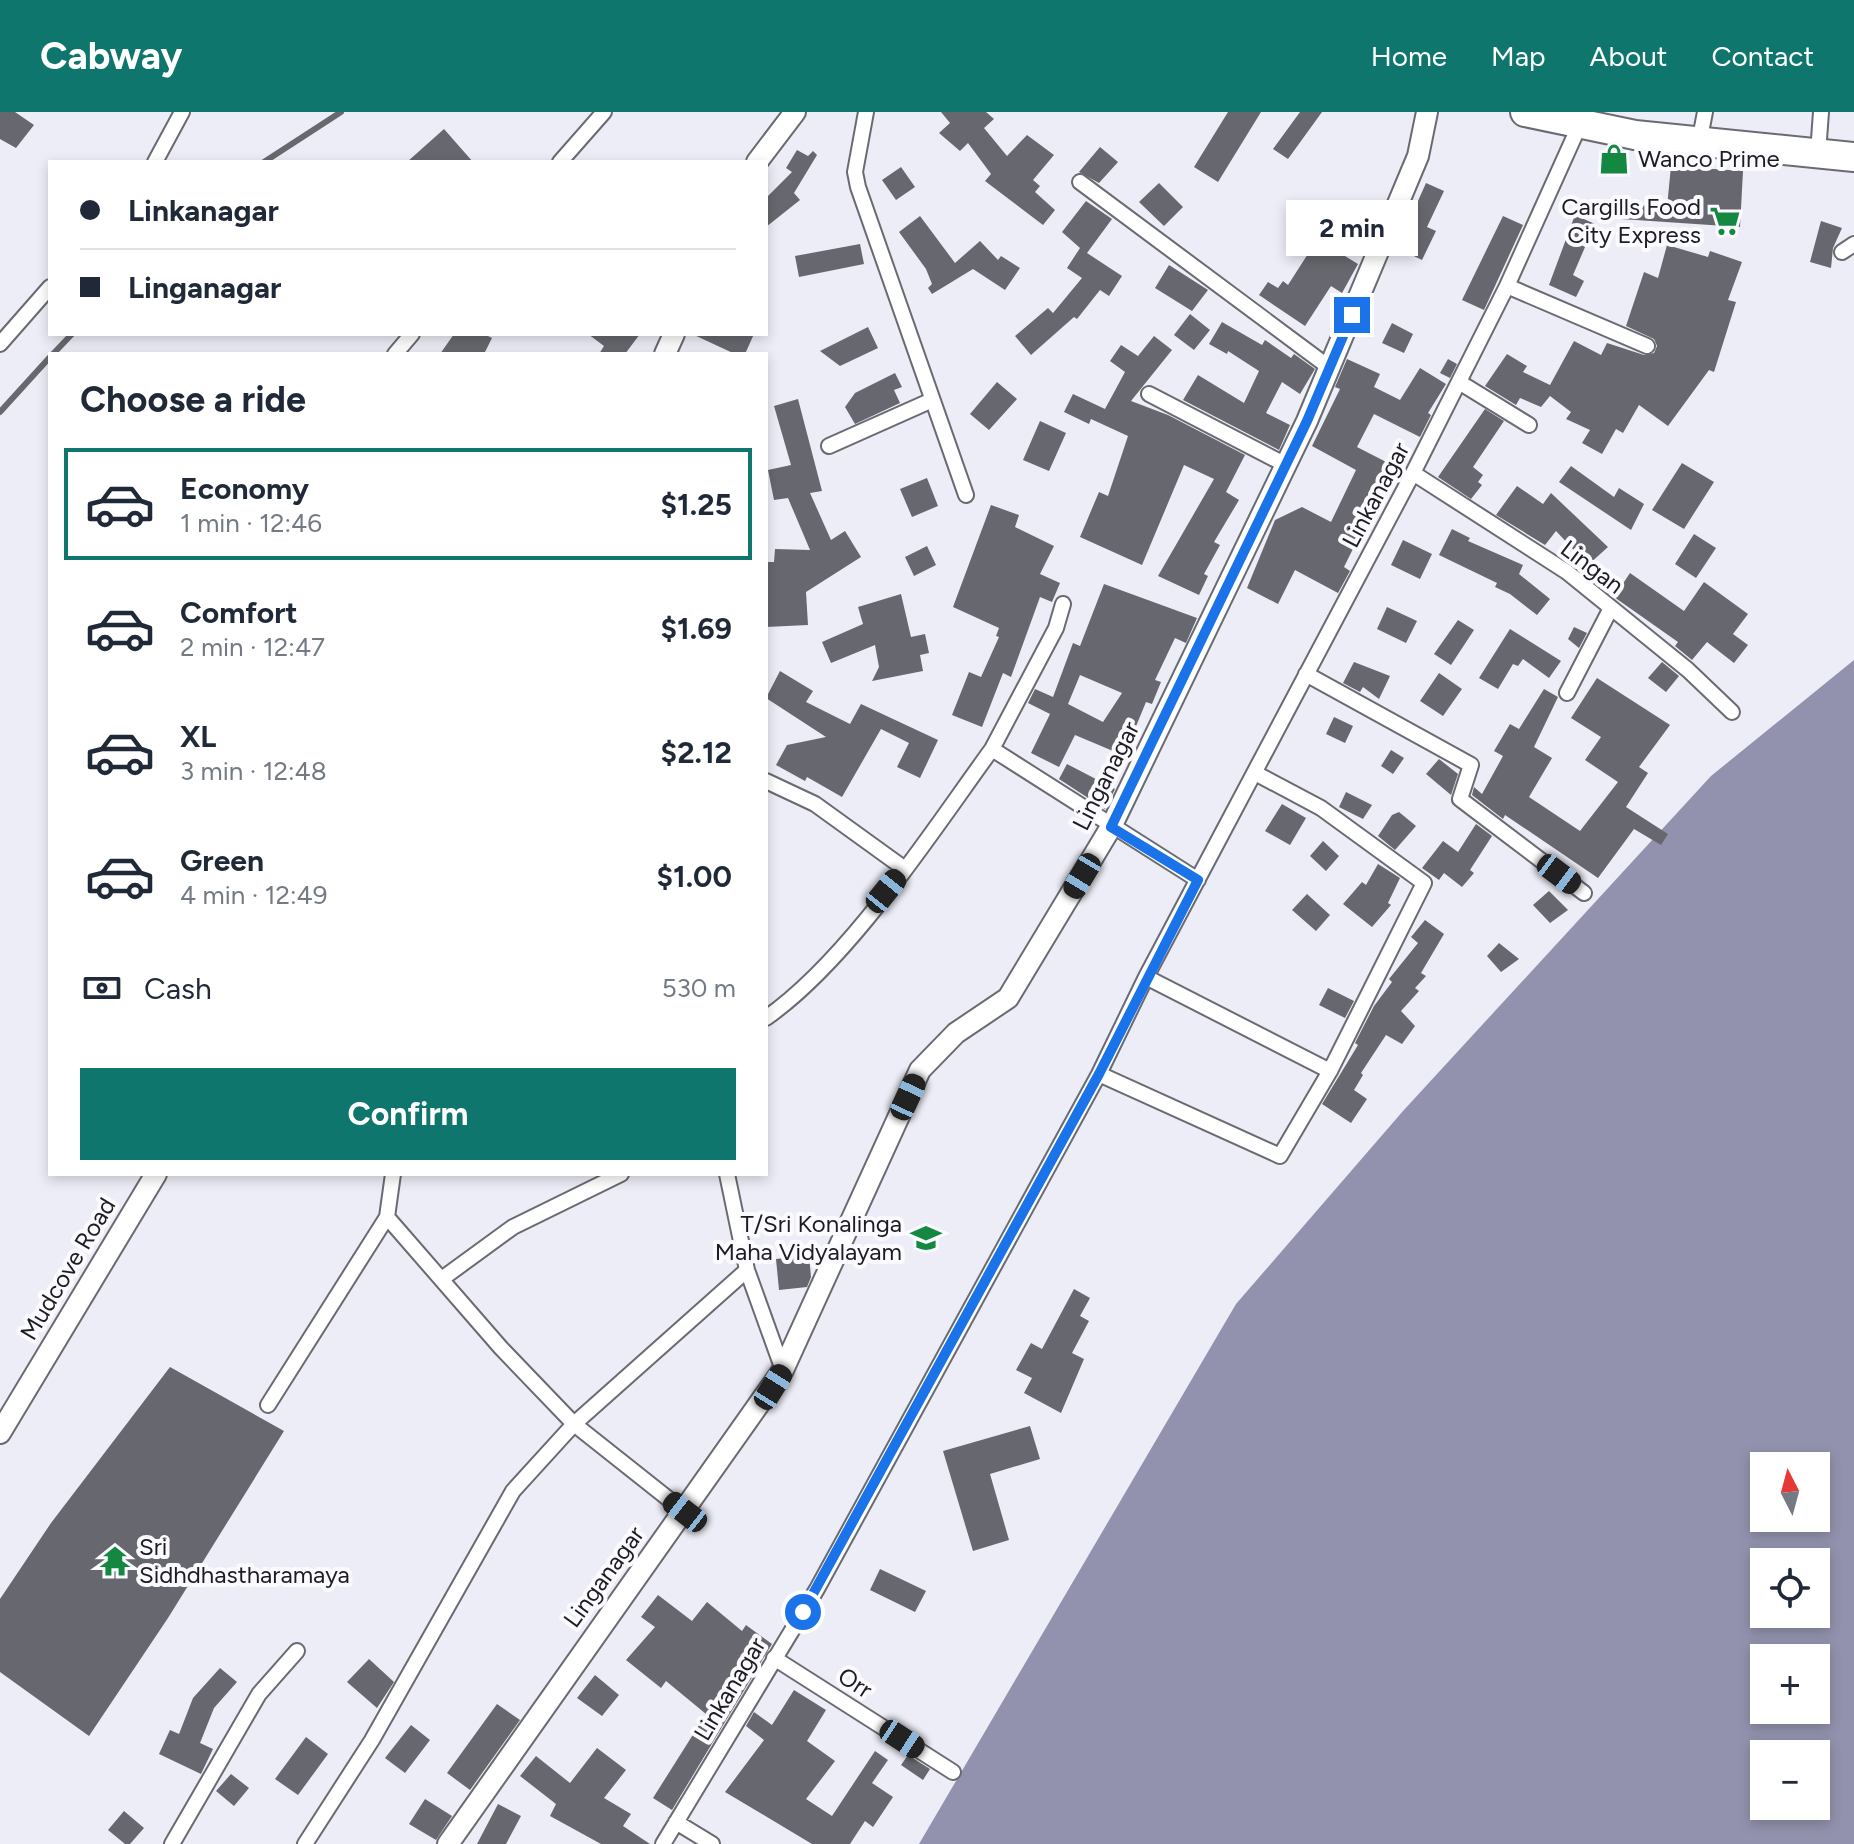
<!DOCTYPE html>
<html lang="en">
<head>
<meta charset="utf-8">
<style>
  :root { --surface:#fff; --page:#f2f2f3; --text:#1f2937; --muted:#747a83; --line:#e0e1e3; --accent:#0f766e }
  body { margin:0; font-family:Figtree,sans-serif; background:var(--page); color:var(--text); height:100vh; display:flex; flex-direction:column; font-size:30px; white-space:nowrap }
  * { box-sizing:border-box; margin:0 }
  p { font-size:26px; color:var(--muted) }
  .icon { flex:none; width:44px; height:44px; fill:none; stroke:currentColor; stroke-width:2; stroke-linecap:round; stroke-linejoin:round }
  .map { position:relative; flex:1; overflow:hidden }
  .drawer { position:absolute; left:48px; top:240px; width:720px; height:824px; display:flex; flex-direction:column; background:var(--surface); border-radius:0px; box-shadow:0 4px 12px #0003 }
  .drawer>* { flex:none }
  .guide { position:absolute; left:48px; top:48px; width:720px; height:176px; border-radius:0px; box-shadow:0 4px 12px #0003; display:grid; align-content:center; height:176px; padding:0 32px; background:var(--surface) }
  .needle { width:52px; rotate:354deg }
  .tools { position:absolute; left:1750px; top:1340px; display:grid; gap:16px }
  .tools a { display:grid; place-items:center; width:80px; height:80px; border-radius:0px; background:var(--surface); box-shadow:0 4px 12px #0003; font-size:40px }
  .end { position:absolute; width:36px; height:36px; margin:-18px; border:10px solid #1a73e8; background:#fff; box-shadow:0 0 0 4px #fff }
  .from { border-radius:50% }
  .bubble { position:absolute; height:56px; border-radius:0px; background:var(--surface); box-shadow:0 4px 12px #0003; font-size:26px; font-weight:700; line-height:56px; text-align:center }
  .car { position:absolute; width:24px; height:48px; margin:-24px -12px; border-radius:10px; box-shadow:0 0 6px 2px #0007; background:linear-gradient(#222 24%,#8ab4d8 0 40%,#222 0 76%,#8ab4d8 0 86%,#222 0) }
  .guide b { display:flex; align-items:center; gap:28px; height:76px; font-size:30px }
  .guide b+b { border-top:2px solid var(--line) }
  .guide i { width:20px; height:20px; background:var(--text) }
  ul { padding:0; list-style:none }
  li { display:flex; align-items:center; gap:24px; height:112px; margin:0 16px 12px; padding:0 16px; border:4px solid transparent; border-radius:0px }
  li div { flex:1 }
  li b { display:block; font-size:30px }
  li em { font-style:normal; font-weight:700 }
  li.current { border-color:var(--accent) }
  li>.icon { width:72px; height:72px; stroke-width:1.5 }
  h2 { padding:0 32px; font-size:36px; line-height:96px }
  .pay { display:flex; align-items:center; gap:20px; height:88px; padding:0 32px; font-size:30px }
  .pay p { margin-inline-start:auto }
  .primary-button { display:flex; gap:16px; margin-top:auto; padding:16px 32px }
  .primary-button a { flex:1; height:92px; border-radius:0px; background:var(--accent); color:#fff; font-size:32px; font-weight:700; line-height:92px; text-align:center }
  header { display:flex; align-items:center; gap:48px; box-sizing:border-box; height:112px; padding:0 40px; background:var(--accent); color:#fff }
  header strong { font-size:38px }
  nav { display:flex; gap:44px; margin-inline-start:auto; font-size:28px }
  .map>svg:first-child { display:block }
  .water { fill:#9292ae; fill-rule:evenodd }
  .building { fill:#67676f; fill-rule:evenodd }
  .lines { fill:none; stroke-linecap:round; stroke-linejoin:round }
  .street-casing { stroke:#6a6a72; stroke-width:18 }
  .secondary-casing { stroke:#6a6a72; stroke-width:24 }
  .highway-casing { stroke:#6a6a72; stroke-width:32 }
  .street { stroke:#fff; stroke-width:14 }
  .secondary { stroke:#fff; stroke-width:20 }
  .highway { stroke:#fff; stroke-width:28 }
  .rail { stroke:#69686e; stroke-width:6 }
  .route { stroke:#1a73e8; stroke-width:10 }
  .labels { text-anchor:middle; stroke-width:8; stroke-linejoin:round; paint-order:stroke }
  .poi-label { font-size:24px; fill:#1d1c20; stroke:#fbfbff; text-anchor:start }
  .street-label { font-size:24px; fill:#1d1c20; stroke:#fbfbff }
</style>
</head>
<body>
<header>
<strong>Cabway</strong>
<nav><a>Home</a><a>Map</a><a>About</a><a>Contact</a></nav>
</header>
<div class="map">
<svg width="1854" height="1732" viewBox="0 0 1854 1732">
  <rect width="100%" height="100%" fill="#ededf7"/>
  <path class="water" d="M1854 548V1732H919L1236 1192 1403 999 1711 664ZM1764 1354H1816V1406H1764ZM1764 1450H1816V1502H1764ZM1764 1546H1816V1598H1764ZM1764 1642H1816V1694H1764Z"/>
  <path class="building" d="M0 0H15L34 13 16 36 0 27Z
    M941 0H986L994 7 984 16 1007 44 1027 23 1054 43 1033 68 1040 74 1035 80 1055 98 1043 113 985 69 991 62 968 31 960 39 939 21 950 11Z
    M1228 0H1261L1218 70 1194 55Z
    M1300 0H1322L1288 47 1273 37Z
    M444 17 473 50H407Z
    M1100 35 1118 50 1099 71 1079 60Z
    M797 38 808 44 813 39 817 43 794 81 800 88 766 115V86L792 60 786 56Z
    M1671 54 1743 59 1740 115 1621 107 1622 92 1667 95Z
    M901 55 915 75 896 88 882 68Z
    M1159 71 1183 95 1164 114 1139 90Z
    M1426 71 1444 79 1427 115 1436 119 1422 148 1397 136Z
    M1086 89 1112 107 1087 141 1122 164 1109 184 1100 178 1077 207 1074 205 1031 243 1015 224 1048 196 1053 201 1082 166 1067 156 1080 136 1062 120Z
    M1575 103 1595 112 1573 163 1584 169 1576 185 1549 173Z
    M920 104 955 151 980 129 998 148 1001 144 1020 156 1005 178 973 157 932 182 928 176 932 172 926 157 899 120Z
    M1503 104 1523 113 1484 198 1462 188Z
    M1821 109 1842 116 1833 136 1831 156 1810 150Z
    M860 132 864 152 799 165 795 144Z
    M1327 133 1358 152 1342 181 1331 174 1305 214 1259 183 1268 170 1278 176 1283 169 1288 173 1313 134 1322 139Z
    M1667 133 1708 145 1710 139 1742 150 1728 188 1736 190 1714 260 1709 258 1668 314 1639 293 1623 321 1616 317 1602 342 1582 331 1590 318 1566 307 1571 300 1550 284 1541 295 1520 286 1516 293 1485 274 1507 242 1527 254 1523 260 1550 273 1574 229 1601 243 1607 231 1644 243 1654 241 1657 234 1654 227 1626 214 1644 160 1658 166Z
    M1169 153 1208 178 1192 199 1155 176Z
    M1190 202 1210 218 1194 238 1174 223Z
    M1222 210 1262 233 1265 228 1291 246 1294 242 1315 257 1300 282 1282 270 1266 301 1290 313 1279 338 1183 288 1198 263 1244 291 1259 259 1228 239 1227 242 1209 232Z
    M1392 211 1413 222 1404 241 1382 231Z
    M868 215 878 236 840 254 820 239Z
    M454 222H484L492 226 484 242H440Z
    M588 222H640L625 242H599L604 234Z
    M692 222H754L745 242H735Z
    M1154 224 1172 238 1131 289 1168 303 1245 343 1226 380 1239 388 1214 430 1220 433 1204 462 1208 464 1199 483 1158 464 1214 367 1184 353 1142 453 1080 425 1099 380 1108 384 1128 324 1091 307 1089 312 1064 300 1073 282 1105 297 1125 260 1110 249 1121 233 1138 244Z
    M1347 247 1380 262 1374 275 1400 288 1420 256 1446 272 1428 301 1431 303 1420 325 1374 302 1357 335 1394 354 1344 455 1350 459 1338 481 1295 458 1278 492 1247 476 1275 408 1302 395 1331 410 1356 358 1312 334 1340 277 1335 275Z
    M1448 247 1457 252 1450 266 1440 261Z
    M895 261 902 275 894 278 900 291 855 312 845 295 855 281Z
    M997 270 1017 287 989 318 970 302Z
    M798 287 822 379 810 381 831 428 845 419 861 445 806 480 808 513 766 515V450H774L775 437 810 438 788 386 774 388 768 358 791 353 774 294Z
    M1485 297 1504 309 1473 355 1483 363 1478 370 1482 373 1471 387 1438 365Z
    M1040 309 1066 321 1049 359 1023 348Z
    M1682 351 1714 370 1684 417 1652 398Z
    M1571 354 1614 385 1619 376 1644 392 1631 418 1559 370Z
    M927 366 938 394 912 405 900 377Z
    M1517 374 1543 392 1551 381 1608 435 1588 453 1556 419 1545 433 1496 403Z
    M991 393 1019 403 1015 415 1054 434 1040 462 1060 471 1052 490 1040 485 1011 565 1003 561 982 615 952 603 969 560 981 565 999 525 996 524 999 516 953 495Z
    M1452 417 1470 426 1468 429 1523 453 1519 462 1550 487 1537 503 1510 482 1495 475 1497 471 1439 443Z
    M1694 422 1716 436 1696 466 1675 452Z
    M1403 428 1432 442 1420 467 1391 453Z
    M927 434 936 453 914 464 905 445Z
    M1630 461 1684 499 1704 470 1748 502 1733 522 1748 533 1734 551 1707 530 1692 548 1675 534 1678 530 1614 485Z
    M1104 472 1197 506 1186 531 1175 526 1155 568 1161 570 1152 592 1146 590 1132 624 1121 619 1113 639 1075 623 1059 655 1031 641 1050 602 1028 591 1035 577 1053 585 1073 531 1080 534ZM1080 563 1122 581 1103 610 1068 592Z
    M901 482 911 525 925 522 929 541 920 543 923 559 872 569 879 555 875 533 831 551 822 530 863 512 858 495Z
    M1387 495 1417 509 1406 531 1377 517Z
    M1458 508 1474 518 1451 553 1434 542Z
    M1574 515 1587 521 1579 536 1568 527Z
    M1510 517 1561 549 1549 566 1523 547 1518 554 1513 552 1498 577 1479 566Z
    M1354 550 1390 564 1379 587 1363 575 1360 580 1343 571Z
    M1662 550 1679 564 1666 580 1648 566Z
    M780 559 813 579 806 590 850 612 861 592 938 628 920 666 897 655 909 631 881 617 842 685 807 665 805 669 776 653 787 633 826 625 766 586Z
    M1439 561 1462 577 1443 604 1420 589Z
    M1597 566 1670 613 1639 655 1648 661 1626 695 1668 722 1661 733 1634 717 1598 766 1505 703 1503 707 1472 683 1474 675 1482 682 1503 644 1494 639 1510 612 1519 617 1544 577 1558 585 1534 635 1552 646 1529 685 1580 719 1618 670 1585 648 1601 625 1571 606Z
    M1334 605 1353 614 1345 631 1326 622Z
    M1391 638 1404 646 1393 662 1381 654Z
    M1439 647 1458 662 1451 683 1426 662Z
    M1067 652 1115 677 1105 697 1059 667Z
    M1346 680 1372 693 1363 707 1339 695Z
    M1282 692 1306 706 1290 733 1265 719Z
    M1399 700 1416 714 1395 738 1378 724 1392 703Z
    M1476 712 1492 724 1470 758 1474 761 1462 775 1444 761 1439 768 1422 756 1443 729 1458 740Z
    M1323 729 1339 744 1326 759 1310 744Z
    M1378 752 1400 766 1388 791 1391 793 1372 815 1343 792 1362 770 1366 773Z
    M1549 779 1568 798 1550 811 1533 793Z
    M1307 782 1330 803 1316 819 1292 798Z
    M1425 808 1444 822 1421 861 1426 864 1415 876 1419 879 1401 899 1415 914 1402 932 1386 923 1361 961 1363 963 1354 978 1367 987 1351 1011 1322 992 1358 933 1355 931 1374 894 1392 870 1389 867 1418 831 1411 825Z
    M1499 831 1519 847 1501 860 1487 844Z
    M1328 876 1354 889 1345 906 1319 893Z
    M809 1143 811 1165 807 1175 779 1178 776 1147Z
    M1074 1177 1090 1186 1080 1204 1089 1209 1072 1241 1084 1247 1061 1301 1024 1281 1032 1266 1016 1258 1031 1231 1042 1237Z
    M170 1255 284 1319 168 1506 89 1624 0 1560V1487L51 1411Z
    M1030 1314 1040 1347 990 1362 1009 1428 973 1439 943 1339Z
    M880 1457 926 1479 915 1500 870 1478Z
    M658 1483 692 1509 707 1490 742 1519 746 1513 772 1532 672 1698 653 1686 706 1602 666 1569 661 1576 626 1548 655 1515 641 1505Z
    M369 1547 394 1570 377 1596 347 1570Z
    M220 1556 237 1570 214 1596 200 1631 213 1637 201 1662 159 1642 170 1618 179 1622 193 1586Z
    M595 1563 619 1583 602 1604 577 1586Z
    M794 1578 826 1598 807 1629 835 1649 806 1687 832 1704 875 1639 888 1648 872 1671 893 1685 873 1715 865 1709 850 1732H812L725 1680 764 1628 746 1614 754 1600 772 1613Z
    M497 1592 520 1608 470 1678 447 1661Z
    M411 1613 430 1628 405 1661 385 1646Z
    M306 1625 328 1642 298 1683 275 1667Z
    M597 1636 626 1658 604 1686 631 1702 623 1714 650 1732H601L550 1704 556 1692 520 1664 536 1644 570 1671Z
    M908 1643 930 1657 923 1668 901 1653Z
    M231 1662 249 1676 234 1694 216 1679Z
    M425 1687 452 1704 436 1728 409 1712Z
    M498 1692 521 1704 506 1732H477Z
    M124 1699 144 1716 130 1732H125L108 1718Z"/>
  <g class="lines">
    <g class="street-casing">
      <path id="street" d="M866 0 855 60 858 75 966 383
        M1699 31 1705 0
        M1818 41 1821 0
        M155 50 182 0
        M560 50 604 0
        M1080 70 1330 256
        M1842 140 1854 132
        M1507 174 1647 234
        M0 232 50 175
        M395 242 412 222
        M1459 270 1529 313
        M1149 282 1286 353
        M829 334 930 289
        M1413 361 1567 460 1688 558 1732 600
        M1306 562 1471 653 1460 687 1584 781
        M1567 581 1611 496
        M992 637 1056 516 1063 492
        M766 669 815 692 905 757
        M1146 865 1330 959
        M766 906C850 847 930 722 992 637L1198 768
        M1099 962 1280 1044 1330 959 1424 771 1321 696 1257 662
        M727 1062 747 1158 783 1258
        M387 1105 501 1236 574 1312 685 1400
        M443 1166 513 1115 621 1062
        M268 1293 387 1105 393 1062
        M774 1546 953 1660
        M676 1710 712 1732
        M172 1732 259 1582 297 1539
        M305 1732 372 1628 513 1379 574 1312 747 1158
        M663 1732 817 1477 1099 962 1146 865 1413 361 1507 174 1580 12"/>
    </g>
    <g class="secondary-casing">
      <path id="secondary" d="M757 50 795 0
        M665 242 674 222
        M0 1321 156 1062
        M448 1732 783 1258 920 958 956 921 1008 886 1111 715 1307 309 1418 44 1427 0"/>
    </g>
    <g class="highway-casing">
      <path id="highway" d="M1525 0 1635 23 1854 45"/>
    </g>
    <use href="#street" class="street"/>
    <use href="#secondary" class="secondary"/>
    <use href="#highway" class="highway"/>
    <path class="rail" d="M264 50 341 0
      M53 242 72 222
      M0 300 50 245"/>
  </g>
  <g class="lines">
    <path class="route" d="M803 1500 1099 962 1198 768 1111 715 1307 309 1352 203"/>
  </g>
  <defs>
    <g id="shop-bare" transform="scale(2.4)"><path d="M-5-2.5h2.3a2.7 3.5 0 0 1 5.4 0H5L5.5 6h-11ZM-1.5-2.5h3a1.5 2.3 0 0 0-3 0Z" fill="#148841" stroke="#fbfbff" stroke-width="2.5" paint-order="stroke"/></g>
    <g id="supermarket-bare" transform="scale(2.4)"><path d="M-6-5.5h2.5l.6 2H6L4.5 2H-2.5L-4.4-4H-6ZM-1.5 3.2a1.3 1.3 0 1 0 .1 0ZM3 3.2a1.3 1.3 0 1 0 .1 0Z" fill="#148841" stroke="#fbfbff" stroke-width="2.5" paint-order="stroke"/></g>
    <g id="school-bare" transform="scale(2.4)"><path d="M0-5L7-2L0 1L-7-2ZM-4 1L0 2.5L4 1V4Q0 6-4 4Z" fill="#148841" stroke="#fbfbff" stroke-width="2.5" paint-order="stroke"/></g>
    <g id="temple-bare" transform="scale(2.4)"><path d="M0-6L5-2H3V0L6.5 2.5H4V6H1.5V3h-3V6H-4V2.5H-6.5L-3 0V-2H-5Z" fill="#148841" stroke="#fbfbff" stroke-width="2.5" paint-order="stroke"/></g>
  </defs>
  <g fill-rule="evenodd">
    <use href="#shop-bare" x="1614" y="47"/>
    <use href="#supermarket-bare" x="1725" y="109"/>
    <use href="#school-bare" x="926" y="1126"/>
    <use href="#temple-bare" x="115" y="1449"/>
  </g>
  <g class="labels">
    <g class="poi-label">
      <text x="1638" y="55">Wanco Prime</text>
      <text x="1701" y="103" text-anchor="end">Cargills Food<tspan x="1701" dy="28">City Express</tspan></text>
      <text x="902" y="1120" text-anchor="end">T/Sri Konalinga<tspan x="902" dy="28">Maha Vidyalayam</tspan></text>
      <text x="139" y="1443">Sri<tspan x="139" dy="28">Sidhdhastharamaya</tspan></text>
    </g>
    <g class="street-label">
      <text transform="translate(1376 383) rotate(-62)" y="8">Linkanagar</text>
      <text transform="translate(1592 455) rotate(37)" y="8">Lingan</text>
      <text transform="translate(1106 664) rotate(-63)" y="8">Linganagar</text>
      <text transform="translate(68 1157) rotate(-59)" y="8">Mudcove Road</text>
      <text transform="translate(604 1465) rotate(-54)" y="8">Linganagar</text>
      <text transform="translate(855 1571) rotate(33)" y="8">Orr</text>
      <text transform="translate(730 1577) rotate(-59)" y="8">Linkanagar</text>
    </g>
  </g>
</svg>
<div class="tools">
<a><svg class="needle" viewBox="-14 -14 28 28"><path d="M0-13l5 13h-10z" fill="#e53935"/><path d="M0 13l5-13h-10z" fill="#747a83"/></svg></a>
<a><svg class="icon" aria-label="locate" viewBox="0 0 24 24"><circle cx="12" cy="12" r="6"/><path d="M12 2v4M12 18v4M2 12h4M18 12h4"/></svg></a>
<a>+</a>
<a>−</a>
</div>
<i class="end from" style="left:803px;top:1500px"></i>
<i class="end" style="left:1352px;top:203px"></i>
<div class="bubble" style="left:1286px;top:88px;width:132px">2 min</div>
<i class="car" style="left:1559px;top:762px;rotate:127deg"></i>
<i class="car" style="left:1082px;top:764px;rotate:211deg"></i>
<i class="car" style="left:886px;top:779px;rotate:39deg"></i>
<i class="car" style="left:908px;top:985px;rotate:25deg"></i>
<i class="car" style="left:773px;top:1275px;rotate:32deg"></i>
<i class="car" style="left:685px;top:1400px;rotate:308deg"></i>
<i class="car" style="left:902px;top:1627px;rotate:123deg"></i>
<div class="guide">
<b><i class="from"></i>Linkanagar</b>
<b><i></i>Linganagar</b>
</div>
<section class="drawer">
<h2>Choose a ride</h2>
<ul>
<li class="current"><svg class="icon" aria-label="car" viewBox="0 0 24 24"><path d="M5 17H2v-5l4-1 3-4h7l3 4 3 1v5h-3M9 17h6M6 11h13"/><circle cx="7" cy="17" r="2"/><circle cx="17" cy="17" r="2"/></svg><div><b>Economy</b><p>1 min · 12:46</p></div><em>$1.25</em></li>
<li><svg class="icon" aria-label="car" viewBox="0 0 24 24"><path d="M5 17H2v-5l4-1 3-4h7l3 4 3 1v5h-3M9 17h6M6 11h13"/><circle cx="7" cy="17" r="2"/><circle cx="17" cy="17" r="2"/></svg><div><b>Comfort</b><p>2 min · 12:47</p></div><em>$1.69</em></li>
<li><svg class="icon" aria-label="car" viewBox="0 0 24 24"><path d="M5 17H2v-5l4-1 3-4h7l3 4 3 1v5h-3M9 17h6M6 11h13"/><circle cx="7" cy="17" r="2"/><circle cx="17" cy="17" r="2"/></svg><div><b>XL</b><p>3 min · 12:48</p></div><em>$2.12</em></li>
<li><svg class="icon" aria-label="car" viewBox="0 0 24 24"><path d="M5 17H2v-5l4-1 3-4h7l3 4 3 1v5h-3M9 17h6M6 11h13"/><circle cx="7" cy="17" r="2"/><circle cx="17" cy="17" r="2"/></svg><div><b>Green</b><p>4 min · 12:49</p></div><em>$1.00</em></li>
</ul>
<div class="pay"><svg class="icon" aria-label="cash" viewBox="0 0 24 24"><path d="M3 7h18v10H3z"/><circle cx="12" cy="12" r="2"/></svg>Cash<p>530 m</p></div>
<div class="primary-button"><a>Confirm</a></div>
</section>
</div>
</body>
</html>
